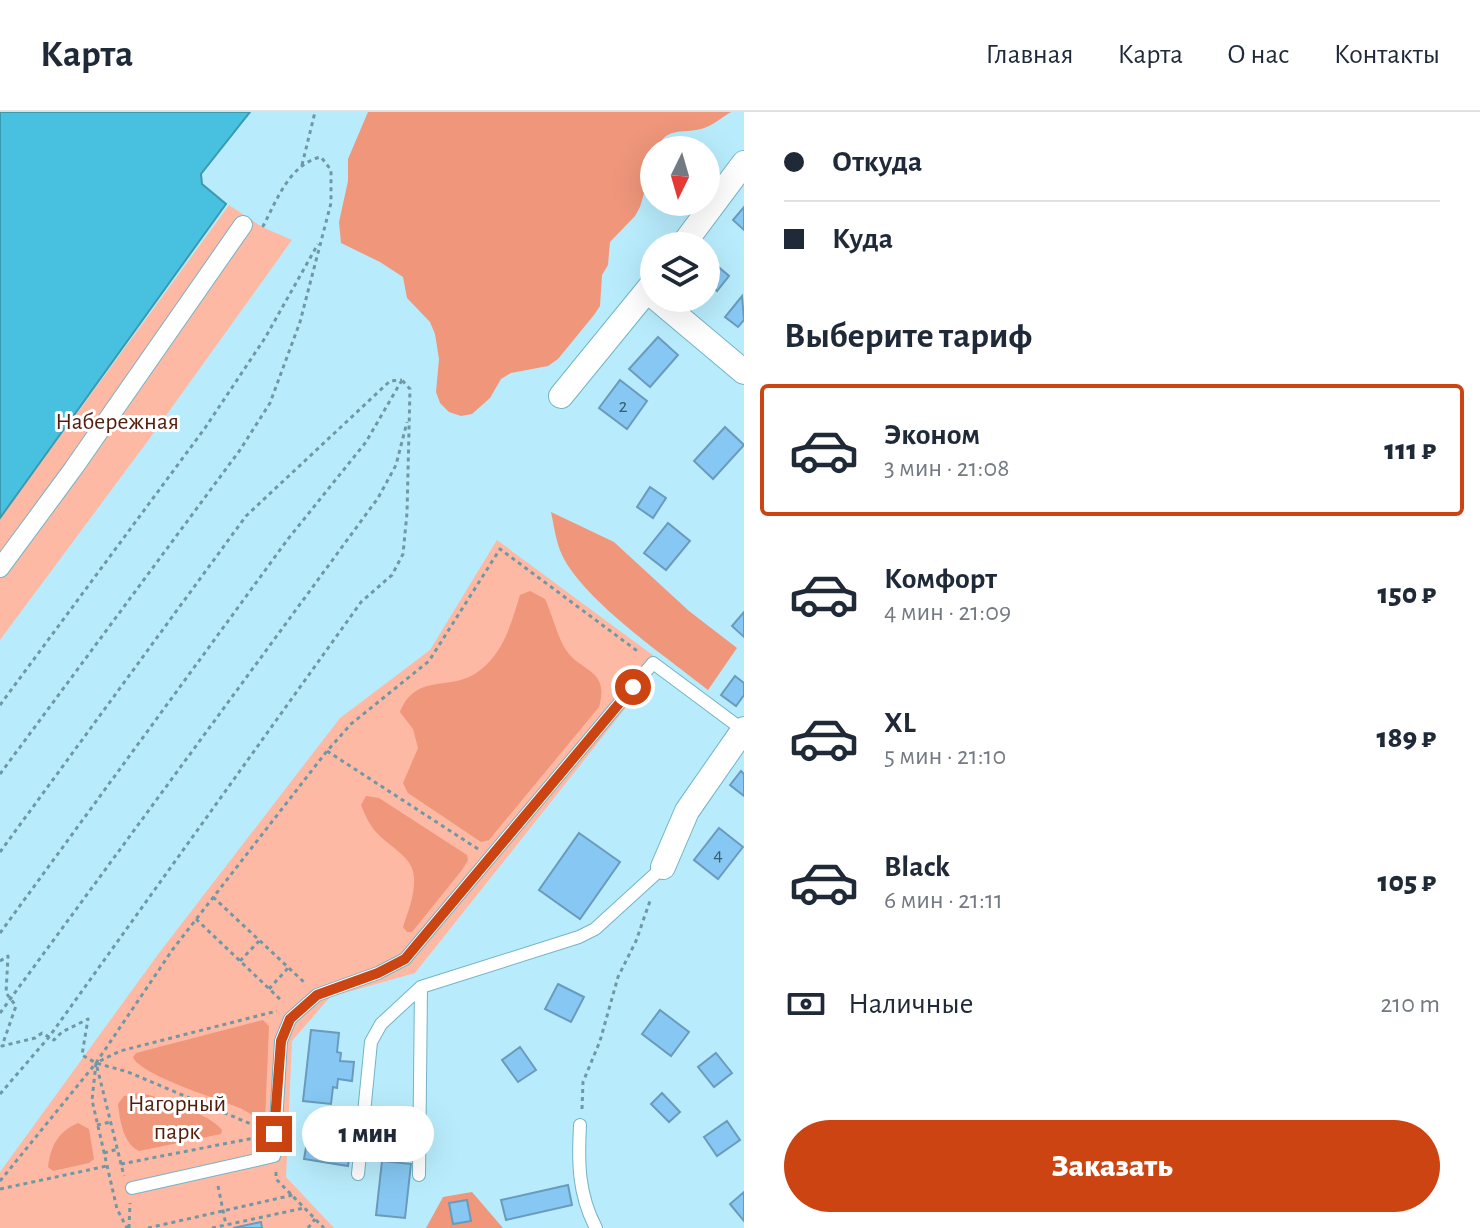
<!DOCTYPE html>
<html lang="ru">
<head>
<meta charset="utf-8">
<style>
  :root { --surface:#fff; --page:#f6f6f7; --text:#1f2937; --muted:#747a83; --line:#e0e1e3; --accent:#cb4411 }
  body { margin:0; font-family:"Alegreya Sans",sans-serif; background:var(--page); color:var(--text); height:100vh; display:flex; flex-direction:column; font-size:30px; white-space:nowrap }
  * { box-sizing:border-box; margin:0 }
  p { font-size:26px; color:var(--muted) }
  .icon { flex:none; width:44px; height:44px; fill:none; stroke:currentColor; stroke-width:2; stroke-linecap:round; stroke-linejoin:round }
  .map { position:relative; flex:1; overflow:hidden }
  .sheet { display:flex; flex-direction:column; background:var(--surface); width:736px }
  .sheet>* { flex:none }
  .top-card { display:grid; align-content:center; height:176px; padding:0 40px; background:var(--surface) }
  .needle { width:52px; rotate:185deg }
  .buttons { position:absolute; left:640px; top:24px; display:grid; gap:16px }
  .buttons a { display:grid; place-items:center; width:80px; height:80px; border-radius:50%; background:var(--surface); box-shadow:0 8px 32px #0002; font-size:40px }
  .end { position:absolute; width:36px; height:36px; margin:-18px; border:10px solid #cb4411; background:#fff; box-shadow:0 0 0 4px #fff }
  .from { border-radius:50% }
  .bubble { position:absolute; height:56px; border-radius:28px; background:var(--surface); box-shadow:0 8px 32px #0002; font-size:26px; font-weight:800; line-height:56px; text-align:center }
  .top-card b { display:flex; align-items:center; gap:28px; height:76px; font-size:30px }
  .top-card b+b { border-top:2px solid var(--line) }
  .top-card i { width:20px; height:20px; background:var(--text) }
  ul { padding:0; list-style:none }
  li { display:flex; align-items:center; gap:24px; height:132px; margin:0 16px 12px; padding:0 24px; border:4px solid transparent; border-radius:8px }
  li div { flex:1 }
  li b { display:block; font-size:30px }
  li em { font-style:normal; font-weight:800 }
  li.selected { border-color:var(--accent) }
  li>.icon { width:72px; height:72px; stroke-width:1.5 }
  h2 { padding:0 40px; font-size:36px; line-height:96px }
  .pay { display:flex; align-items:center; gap:20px; height:88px; padding:0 40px; font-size:30px }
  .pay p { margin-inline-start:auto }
  .button { display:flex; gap:16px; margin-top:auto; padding:16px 40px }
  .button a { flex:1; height:92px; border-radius:48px; background:var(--accent); color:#fff; font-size:32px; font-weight:800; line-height:92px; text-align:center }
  header { display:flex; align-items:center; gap:48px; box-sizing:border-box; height:112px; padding:0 40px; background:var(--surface); border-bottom:2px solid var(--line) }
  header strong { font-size:38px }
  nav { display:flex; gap:44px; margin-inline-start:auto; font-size:28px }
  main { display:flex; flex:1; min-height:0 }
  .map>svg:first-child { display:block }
  .green { fill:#feb9a4 }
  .forest { fill:#ef967b }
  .water { fill:#47c1df; stroke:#3b99b0; stroke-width:2 }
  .building { fill:#86c8f3; stroke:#6a9bbc; stroke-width:2 }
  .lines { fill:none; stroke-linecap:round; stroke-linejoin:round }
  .service-casing { stroke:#73b4c6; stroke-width:14 }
  .pedestrian-casing { stroke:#73b4c6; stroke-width:20 }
  .minor-casing { stroke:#73b4c6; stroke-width:26 }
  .path { stroke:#7098a4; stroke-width:3; stroke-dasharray:4 4; stroke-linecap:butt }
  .service { stroke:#fff; stroke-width:12 }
  .pedestrian { stroke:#fff; stroke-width:18 }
  .minor { stroke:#fff; stroke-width:24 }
  .route { stroke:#cb4411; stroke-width:10 }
  .labels { text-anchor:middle; stroke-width:6; stroke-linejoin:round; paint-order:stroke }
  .number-label { font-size:20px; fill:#395e6e }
  .park-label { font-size:24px; fill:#541e0c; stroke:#fff }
</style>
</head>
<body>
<header>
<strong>Карта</strong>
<nav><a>Главная</a><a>Карта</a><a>О нас</a><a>Контакты</a></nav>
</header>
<main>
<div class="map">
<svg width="744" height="1116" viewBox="0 0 744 1116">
  <rect width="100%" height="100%" fill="#b8ecfc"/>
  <path class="green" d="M229 93 262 115 292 128 147 330 0 528V407Z
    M497 428 662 550 415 861 330 885 292 929 286 1065 334 1116H0V1060L159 841 340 606 430 538Z"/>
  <path class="forest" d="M368 0H731C721 6 712 14 701 17 682 22 665 14 657 38H654V48L640 95 635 104 610 130 608 153 602 163 600 194 594 203 558 247 548 254 511 261 501 267 490 286 472 302 461 304 449 300 440 291 436 280 439 247 435 222 430 210 407 186 403 165 380 150 341 131 339 110 348 69V47Z
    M551 400 614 430 689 499 737 536 708 578C667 545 585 490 562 443 556 430 554 414 551 400Z
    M530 479 545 487C552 502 556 520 564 535 580 562 610 555 599 595L489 728 481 730 408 681 403 671 418 636 413 617 400 600C417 559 450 581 479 559 504 540 511 512 520 483Z
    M366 684 379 686 467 743 468 748 462 758 412 820H407L403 815C408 800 415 783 414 766 414 745 389 735 376 720 369 712 365 703 361 693Z
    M263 908 269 914 265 1009C257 1007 250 1001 242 997 222 988 139 963 133 945L136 941Z
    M140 981C160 985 210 1002 222 1018L221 1022 139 1039C123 1031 120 1009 118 992L124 984Z
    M78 1011 89 1017 94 1047 89 1051 53 1059 48 1055C51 1033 58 1020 78 1011Z
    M472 1080 503 1116H426L443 1085Z"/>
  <path class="water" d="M0 0H250L201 62 202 72 226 92 0 406Z"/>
  <path class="building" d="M744 95V118L733 108Z
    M707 145 729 164 717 179 706 170Z
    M742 184 744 208 738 215 725 205Z
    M658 225 678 243 650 275 629 257Z
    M620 268 647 289 627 317 599 296Z
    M725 315 744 333 713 367 694 349Z
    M650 375 666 386 653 406 637 395Z
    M668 411 690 429 666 458 644 441Z
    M744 500V525L732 514Z
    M735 564 744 571V583L736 594 721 583Z
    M741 659 744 662V684L730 673Z
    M719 716 743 735 718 767 694 748Z
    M579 721 620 750 580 807 539 778Z
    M558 872 584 885 571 910 545 897Z
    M660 898 689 920 671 944 642 922Z
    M311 918 339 921 337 940 341 941 340 949 354 950 352 969 338 967 337 976 333 975 331 992 303 989Z
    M520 935 536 958 518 970 502 948Z
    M716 941 732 961 714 975 698 955Z
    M662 981 680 1000 669 1010 651 992Z
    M727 1009 740 1028 717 1044 704 1025Z
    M308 1024 351 1032 348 1054 304 1047Z
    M382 1049 411 1052 405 1106 376 1103Z
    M568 1073 572 1093 506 1108 501 1088Z
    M744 1080V1109L730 1092Z
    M467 1088 471 1109 453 1112 449 1091Z
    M261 1110 262 1116H233Z"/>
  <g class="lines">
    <g class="service-casing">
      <path id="service" d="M580 1013C578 1050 578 1082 596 1116
        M358 1062 371 930 381 912 421 875
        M419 1063 421 875 579 825 595 817 663 755
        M132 1076 274 1044 281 929 290 907 317 883 378 861 405 847 653 551 743 618"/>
    </g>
    <g class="pedestrian-casing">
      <path id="pedestrian" d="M0 456 73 357 243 113"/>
    </g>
    <g class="minor-casing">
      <path id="minor" d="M682 134 744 51
        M656 186 744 260
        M561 284 654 170
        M663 755 687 699 744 617"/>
    </g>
    <path class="path" d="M302 53 315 0
      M0 593 205 316 265 226 318 132
      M327 639 478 737
      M0 662 240 338 270 291 300 210 331 91V58L321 45C288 52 275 93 261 118
      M0 740 246 404 390 269 402 268
      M213 785 306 872
      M196 807 283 890
      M0 821 288 427 366 330 402 268
      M0 849 8 844 6 881 16 894 2 934 35 926 42 921 54 928 62 920 88 907 82 943 96 951 128 960 258 1015
      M240 849 259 829
      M269 877 288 856
      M0 901 378 386 396 353 407 310
      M100 949 120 939 277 899
      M96 951 92 988 117 1097 127 1116
      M97 955 124 1064
      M0 982 49 925 361 490 392 463 403 442 407 401 410 277 402 268
      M582 997 583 970 600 929 618 865 636 829 650 789
      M97 1013 111 1010
      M104 1041 118 1037
      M121 1052 259 1025
      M276 1060V1067L324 1116
      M0 1069 96 951 173 837 327 639 351 612 429 549 500 437 640 541
      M218 1074 226 1113
      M0 1077 107 1054
      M129 1116 130 1091
      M148 1116 293 1083
      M212 1116 304 1096
      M308 1116 315 1107"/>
    <use href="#service" class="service"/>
    <use href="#pedestrian" class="pedestrian"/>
    <use href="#minor" class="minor"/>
  </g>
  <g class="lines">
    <path class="route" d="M274 1022 281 929 290 907 317 883 378 861 405 847 633 575"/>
  </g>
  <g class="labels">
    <g class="number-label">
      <text x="623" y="300">2</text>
      <text x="718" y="749">4</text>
    </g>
    <g class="park-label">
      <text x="117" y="317">Набережная</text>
      <text x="177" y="999">Нагорный<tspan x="177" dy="28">парк</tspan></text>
    </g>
  </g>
</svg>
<div class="buttons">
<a><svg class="needle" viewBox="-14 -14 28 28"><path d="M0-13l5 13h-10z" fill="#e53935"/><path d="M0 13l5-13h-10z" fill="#747a83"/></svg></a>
<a><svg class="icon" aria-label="layers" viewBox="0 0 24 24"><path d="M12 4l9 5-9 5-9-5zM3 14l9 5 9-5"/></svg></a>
</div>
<i class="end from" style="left:633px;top:575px"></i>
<i class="end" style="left:274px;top:1022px"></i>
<div class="bubble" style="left:302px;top:994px;width:132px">1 мин</div>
</div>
<section class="sheet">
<div class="top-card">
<b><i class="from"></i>Откуда</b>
<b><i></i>Куда</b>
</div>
<h2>Выберите тариф</h2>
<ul>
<li class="selected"><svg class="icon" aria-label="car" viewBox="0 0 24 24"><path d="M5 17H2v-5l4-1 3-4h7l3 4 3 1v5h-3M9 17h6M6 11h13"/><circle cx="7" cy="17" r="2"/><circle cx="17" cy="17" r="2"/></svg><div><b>Эконом</b><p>3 мин · 21:08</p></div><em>111 ₽</em></li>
<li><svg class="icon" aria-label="car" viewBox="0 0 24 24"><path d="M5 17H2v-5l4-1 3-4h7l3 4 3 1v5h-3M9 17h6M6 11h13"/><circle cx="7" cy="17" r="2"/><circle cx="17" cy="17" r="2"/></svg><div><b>Комфорт</b><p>4 мин · 21:09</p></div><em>150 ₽</em></li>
<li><svg class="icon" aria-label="car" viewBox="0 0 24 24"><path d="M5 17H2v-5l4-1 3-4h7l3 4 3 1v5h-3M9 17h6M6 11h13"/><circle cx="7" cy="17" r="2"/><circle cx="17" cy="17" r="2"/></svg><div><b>XL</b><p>5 мин · 21:10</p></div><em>189 ₽</em></li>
<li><svg class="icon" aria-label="car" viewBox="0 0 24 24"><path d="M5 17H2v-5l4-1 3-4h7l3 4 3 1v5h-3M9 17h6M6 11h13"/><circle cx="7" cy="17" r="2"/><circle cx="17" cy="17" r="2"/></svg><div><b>Black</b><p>6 мин · 21:11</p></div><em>105 ₽</em></li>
</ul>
<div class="pay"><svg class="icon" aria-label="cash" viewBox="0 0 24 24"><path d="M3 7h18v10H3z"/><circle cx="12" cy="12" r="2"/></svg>Наличные<p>210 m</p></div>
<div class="button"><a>Заказать</a></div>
</section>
</main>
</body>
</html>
